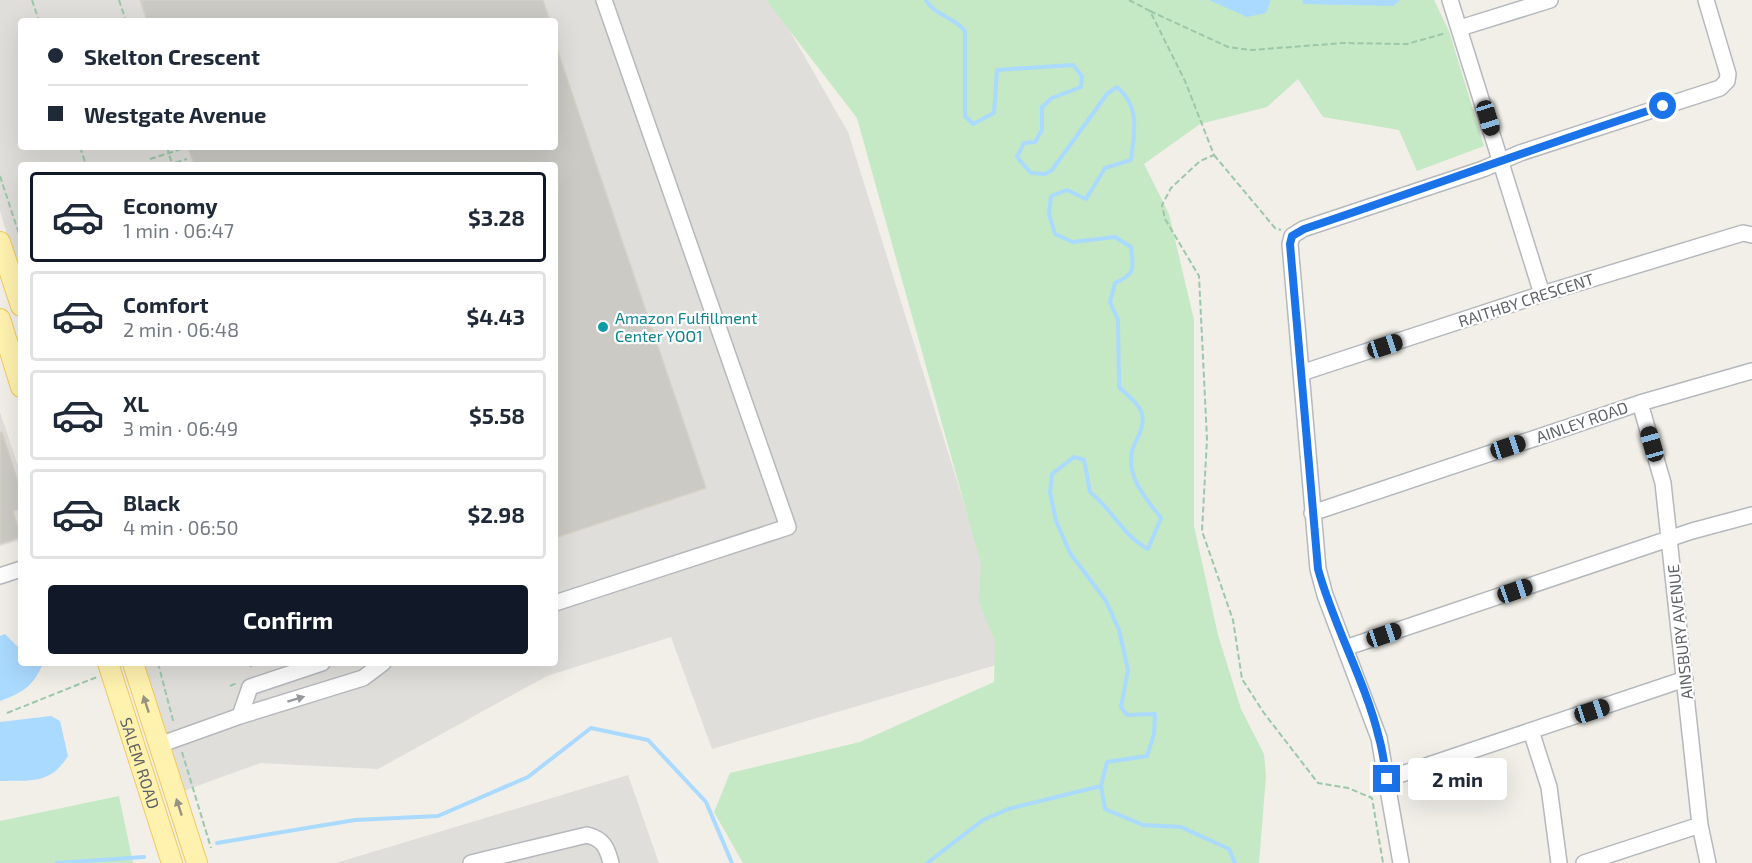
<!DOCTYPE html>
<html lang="en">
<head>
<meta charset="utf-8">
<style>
  :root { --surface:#fff; --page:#f6f6f7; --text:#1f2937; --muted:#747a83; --line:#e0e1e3; --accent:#111827 }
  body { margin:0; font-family:"Exo 2",sans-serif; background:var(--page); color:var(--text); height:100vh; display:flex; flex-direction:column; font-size:22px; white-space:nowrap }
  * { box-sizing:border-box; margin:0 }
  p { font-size:20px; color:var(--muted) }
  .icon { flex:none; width:33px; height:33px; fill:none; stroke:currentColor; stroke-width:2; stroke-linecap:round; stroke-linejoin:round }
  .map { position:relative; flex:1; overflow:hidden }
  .drawer { position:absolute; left:18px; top:162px; width:540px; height:504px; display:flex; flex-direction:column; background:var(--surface); border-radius:6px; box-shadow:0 6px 24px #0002 }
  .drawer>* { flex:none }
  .banner { position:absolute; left:18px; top:18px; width:540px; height:132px; border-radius:6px; box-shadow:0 6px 24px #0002; display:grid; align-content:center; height:132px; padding:0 30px; background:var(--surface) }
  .end { position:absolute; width:27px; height:27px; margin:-14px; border:8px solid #1a73e8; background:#fff; box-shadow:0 0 0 3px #fff }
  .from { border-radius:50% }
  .bubble { position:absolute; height:42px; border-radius:6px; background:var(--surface); box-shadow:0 6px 24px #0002; font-size:20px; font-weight:700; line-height:42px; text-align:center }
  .car { position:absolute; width:18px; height:36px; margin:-18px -9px; border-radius:8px; box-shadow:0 0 4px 2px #0007; background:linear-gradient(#222 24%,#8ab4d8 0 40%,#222 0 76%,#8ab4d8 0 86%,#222 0) }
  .banner b { display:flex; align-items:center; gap:21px; height:57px; font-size:22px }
  .banner b+b { border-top:2px solid var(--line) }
  .banner i { width:15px; height:15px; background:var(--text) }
  ul { padding:10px 0 0; list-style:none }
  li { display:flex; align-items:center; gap:18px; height:90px; margin:0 12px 9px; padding:0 18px; border:3px solid var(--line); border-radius:6px }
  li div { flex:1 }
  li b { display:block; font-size:22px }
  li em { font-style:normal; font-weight:700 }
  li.current { border-color:var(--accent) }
  li>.icon { width:54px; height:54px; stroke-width:1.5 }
  .action { display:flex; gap:12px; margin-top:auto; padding:12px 30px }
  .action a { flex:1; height:69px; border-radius:6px; background:var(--accent); color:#fff; font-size:24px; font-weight:700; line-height:69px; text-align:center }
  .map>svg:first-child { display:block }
  .industrial { fill:#e0deda; fill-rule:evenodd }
  .green { fill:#c5e8c5 }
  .water { fill:#aadaff }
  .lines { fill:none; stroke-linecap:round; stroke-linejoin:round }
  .stream { stroke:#aadaff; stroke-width:4 }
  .building { fill:#cccac5; stroke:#d6d1c6; stroke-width:1.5 }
  .minor-casing { stroke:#b5b8bc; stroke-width:18 }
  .major-casing { stroke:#f2c960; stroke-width:22 }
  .path { stroke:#9cc7a9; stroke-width:2; stroke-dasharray:6 3; stroke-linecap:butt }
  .minor { stroke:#fff; stroke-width:15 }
  .major { stroke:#fff2af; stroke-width:20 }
  .oneway { fill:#979a9d }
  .oneway2 { fill:#979581 }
  .route { stroke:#1a73e8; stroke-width:8 }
  .culture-dot { fill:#0f9aa8; stroke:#fff; stroke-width:2 }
  .labels { text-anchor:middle; stroke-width:4.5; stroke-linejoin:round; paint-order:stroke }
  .street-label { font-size:16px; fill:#5f6368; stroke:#fff }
  .culture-label { font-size:16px; fill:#0d838f; stroke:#fff; text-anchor:start }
</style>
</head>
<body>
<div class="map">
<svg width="1752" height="863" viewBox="0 0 1752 863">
  <rect width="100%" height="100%" fill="#f1efe8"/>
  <path class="industrial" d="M0 0H772L848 132 1013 660 712 749 671 637 547 676 378 769 260 763 178 793 138 663H555V165H21V280L0 211ZM21 21H555V147H21Z
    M0 412 21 475V540L0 546Z
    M628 775 659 863H336Z"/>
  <path class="green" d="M766 0H1434L1449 31 1484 146 1417 171 1399 130 1323 117 1298 79 1267 107 1200 124 1144 164 1169 214 1194 320V526L1218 635 1241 709 1264 754 1266 776 1259 863H743L714 812 730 773 860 742 994 682 995 642 979 602 981 564 857 118Z
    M119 796 133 863H0V821Z"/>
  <path class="water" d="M1209 0H1271L1266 13 1247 17Z
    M1302 0H1400L1393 6 1303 4Z
    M5 634 21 650V663H43C34 686 22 693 0 701V636Z
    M51 716 60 721 68 756C50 785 31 780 0 781V722Z"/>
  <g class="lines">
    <path class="stream" d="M926 0C934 15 954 17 965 31V116L973 124 994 113 997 70 1073 65 1082 76 1081 87 1052 98 1042 107V130L1035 142 1024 143 1017 157 1031 173 1045 174 1052 170 1107 94 1117 87C1141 107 1134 133 1131 160L1105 168 1086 199 1067 190 1051 196 1049 214 1055 234 1073 242 1115 237 1131 247C1133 268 1137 273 1115 283L1110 302 1118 320 1119 387C1125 393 1138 403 1141 411 1147 426 1136 438 1132 451 1126 477 1147 500 1161 518L1148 549C1123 536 1112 509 1090 492L1084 460 1074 457 1052 474 1050 492 1056 521 1070 553 1106 601 1119 630 1128 670 1121 707 1127 715 1155 714 1154 734 1147 756 1107 762 1101 786 1105 809 1143 825 1181 827 1229 849 1235 863
      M217 843 355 820 438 816 528 777 591 728 648 740 706 802 732 863
      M57 863 144 857
      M927 863 983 820 1008 809 1101 786"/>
  </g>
  <path class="building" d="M140 0H543L550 21H147Z
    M555 43 706 488 555 538V165H194L188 147H555Z
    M2 432 21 491V509L13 511 21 537 0 544V433Z"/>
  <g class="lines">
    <g class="minor-casing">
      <path id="minor" d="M1450 0 1542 294
        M1460 28 1550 0
        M1301 373 1542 294 1743 233 1752 235
        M1640 403 1663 483 1700 825 1708 863
        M1312 513 1640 403 1752 371
        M0 576 21 569
        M555 603 788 527 604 0
        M1345 648 1692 531 1752 515
        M240 716 250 687 322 663
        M1531 731 1549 787 1559 863
        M159 745 240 716 363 678 383 663
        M1387 779 1685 679
        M471 863 587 835C603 839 607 847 611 863
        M1401 863 1379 738 1325 595 1318 569 1290 244 1292 236 1303 229 1483 169 1520 153 1720 88 1727 81 1728 74 1706 0
        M1584 863 1700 825"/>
    </g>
    <g class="major-casing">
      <g id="major">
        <path d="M0 242 21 306"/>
        <path d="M0 319 21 387"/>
        <path id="s1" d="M108 663 172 863"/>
        <path d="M133 663 197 863"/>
      </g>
    </g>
    <path class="path" d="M32 0 39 21
      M119 0 126 21
      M1129 0 1150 11 1185 81 1214 155 1200 161 1171 188 1162 205 1165 219 1199 276 1207 439 1202 531 1233 620 1242 679 1264 713 1318 783 1348 788 1372 798 1383 863
      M1150 11 1228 47 1251 50 1344 43 1407 44 1446 33
      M80 147 86 165
      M167 147 172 164
      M1214 155 1275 228 1281 230
      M150 159 185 148
      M167 165 187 159
      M0 176 21 240
      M158 663 174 724
      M250 663 251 667
      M230 686 237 683
      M7 713 97 677
      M182 752 211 848"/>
    <use href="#minor" class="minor"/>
    <use href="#major" class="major"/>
  </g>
  <defs><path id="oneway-solid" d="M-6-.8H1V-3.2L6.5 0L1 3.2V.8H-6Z" transform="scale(1.5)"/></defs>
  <use class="oneway" href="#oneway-solid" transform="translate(296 699) rotate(-17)"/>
  <g class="oneway2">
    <use href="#oneway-solid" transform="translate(146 704) rotate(-108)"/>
    <use href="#oneway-solid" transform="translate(179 807) rotate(-108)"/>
  </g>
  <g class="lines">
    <path class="route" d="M1387 779C1384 765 1383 751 1379 738 1365 680 1334 627 1318 569L1290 244 1292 236 1304 229C1424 189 1542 145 1663 106"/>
  </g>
  <circle class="culture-dot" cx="603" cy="327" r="6"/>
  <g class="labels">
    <g class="street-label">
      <text transform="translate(1526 300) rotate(-18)" y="6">RAITHBY CRESCENT</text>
      <text transform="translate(1582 422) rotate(-19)" y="6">AINLEY ROAD</text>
      <text transform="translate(1680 632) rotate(-96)" y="6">AINSBURY AVENUE</text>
      <text dy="6" stroke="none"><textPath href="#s1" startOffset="105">SALEM ROAD</textPath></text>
    </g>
    <g class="culture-label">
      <text x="615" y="324">Amazon Fulfillment<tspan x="615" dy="18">Center YOO1</tspan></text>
    </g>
  </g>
</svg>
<i class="end from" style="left:1663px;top:106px"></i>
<i class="end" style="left:1387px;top:779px"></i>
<div class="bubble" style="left:1408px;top:758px;width:99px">2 min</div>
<i class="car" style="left:1488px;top:118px;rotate:163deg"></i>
<i class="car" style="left:1385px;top:346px;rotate:72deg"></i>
<i class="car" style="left:1652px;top:444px;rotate:344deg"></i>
<i class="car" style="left:1508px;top:447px;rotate:72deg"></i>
<i class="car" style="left:1515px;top:591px;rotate:71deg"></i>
<i class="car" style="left:1384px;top:635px;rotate:71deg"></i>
<i class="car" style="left:1592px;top:711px;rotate:72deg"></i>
<div class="banner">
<b><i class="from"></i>Skelton Crescent</b>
<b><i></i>Westgate Avenue</b>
</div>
<section class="drawer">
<ul>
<li class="current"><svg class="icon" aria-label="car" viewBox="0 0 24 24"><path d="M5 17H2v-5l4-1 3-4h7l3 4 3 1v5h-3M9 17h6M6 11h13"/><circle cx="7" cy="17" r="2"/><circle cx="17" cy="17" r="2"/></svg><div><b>Economy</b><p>1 min · 06:47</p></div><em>$3.28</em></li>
<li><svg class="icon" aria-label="car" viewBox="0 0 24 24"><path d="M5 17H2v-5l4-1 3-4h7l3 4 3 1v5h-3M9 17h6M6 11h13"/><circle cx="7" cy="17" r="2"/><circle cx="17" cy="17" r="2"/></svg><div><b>Comfort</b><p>2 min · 06:48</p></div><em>$4.43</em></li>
<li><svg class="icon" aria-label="car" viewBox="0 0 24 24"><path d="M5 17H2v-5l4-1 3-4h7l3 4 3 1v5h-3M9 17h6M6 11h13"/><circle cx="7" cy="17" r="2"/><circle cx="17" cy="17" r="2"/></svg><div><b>XL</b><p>3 min · 06:49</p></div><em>$5.58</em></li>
<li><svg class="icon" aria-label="car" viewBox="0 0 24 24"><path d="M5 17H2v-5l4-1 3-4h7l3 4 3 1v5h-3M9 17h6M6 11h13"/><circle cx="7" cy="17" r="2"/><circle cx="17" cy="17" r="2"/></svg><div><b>Black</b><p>4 min · 06:50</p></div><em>$2.98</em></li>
</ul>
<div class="action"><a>Confirm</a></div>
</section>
</div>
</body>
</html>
